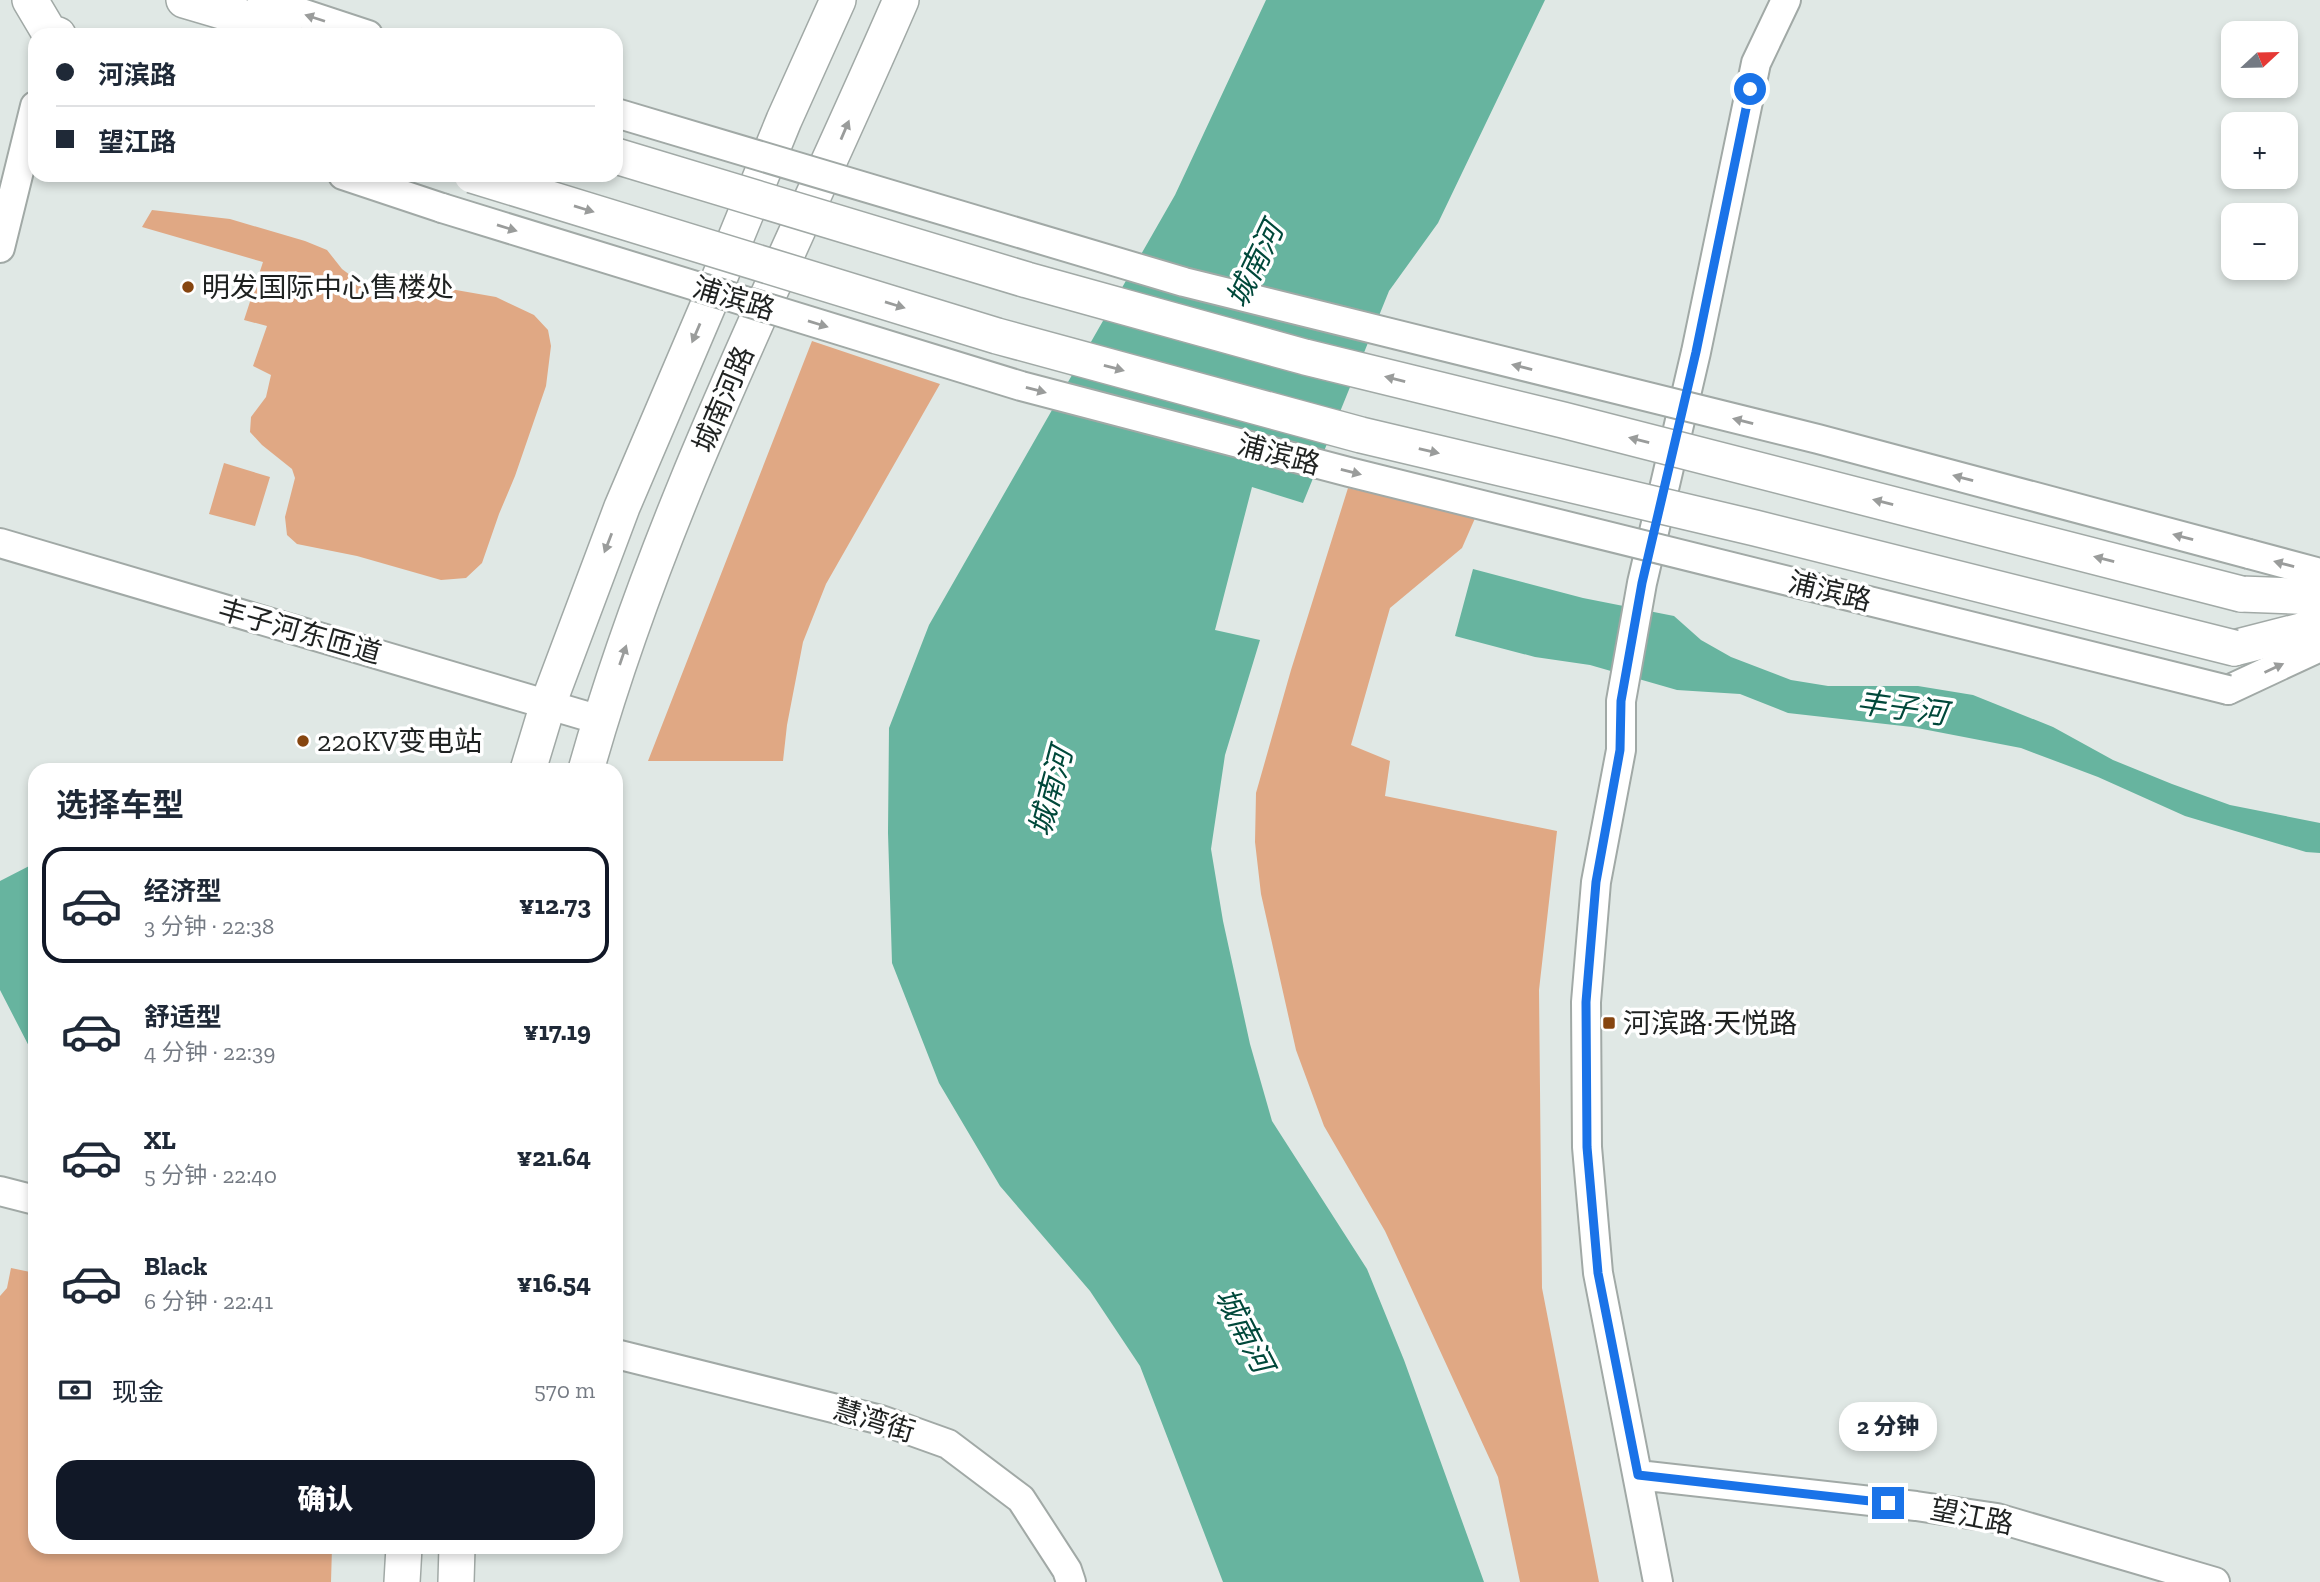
<!DOCTYPE html>
<html lang="zh">
<head>
<meta charset="utf-8">
<style>
  :root { --surface:#fff; --page:#f2f2f3; --text:#1f2937; --muted:#747a83; --line:#e0e1e3; --accent:#111827 }
  body { margin:0; font-family:"Zilla Slab","Noto Sans SC",serif; background:var(--page); color:var(--text); height:100vh; display:flex; flex-direction:column; font-size:26px; white-space:nowrap }
  * { box-sizing:border-box; margin:0 }
  p { font-size:23px; color:var(--muted) }
  .icon { flex:none; width:38px; height:38px; fill:none; stroke:currentColor; stroke-width:2; stroke-linecap:round; stroke-linejoin:round }
  .map { position:relative; flex:1; overflow:hidden }
  .panel { position:absolute; left:28px; top:763px; width:595px; height:791px; display:flex; flex-direction:column; background:var(--surface); border-radius:21px; box-shadow:0 4px 10px #0003 }
  .panel>* { flex:none }
  .banner { position:absolute; left:28px; top:28px; width:595px; height:154px; border-radius:21px; box-shadow:0 4px 10px #0003; display:grid; align-content:center; height:154px; padding:0 28px; background:var(--surface) }
  .needle { width:46px; rotate:68deg }
  .controls { position:absolute; left:2221px; top:21px; display:grid; gap:14px }
  .controls a { display:grid; place-items:center; width:77px; height:77px; border-radius:14px; background:var(--surface); box-shadow:0 4px 10px #0003; font-size:35px }
  .end { position:absolute; width:32px; height:32px; margin:-16px; border:9px solid #1a73e8; background:#fff; box-shadow:0 0 0 4px #fff }
  .from { border-radius:50% }
  .bubble { position:absolute; height:49px; border-radius:21px; background:var(--surface); box-shadow:0 4px 10px #0003; font-size:23px; font-weight:800; line-height:49px; text-align:center }
  .banner b { display:flex; align-items:center; gap:24px; height:66px; font-size:26px }
  .banner b+b { border-top:2px solid var(--line) }
  .banner i { width:18px; height:18px; background:var(--text) }
  ul { padding:0; list-style:none }
  li { display:flex; align-items:center; gap:21px; height:116px; margin:0 14px 10px; padding:0 14px; border:4px solid transparent; border-radius:21px }
  li div { flex:1 }
  li b { display:block; font-size:26px }
  li em { font-style:normal; font-weight:800 }
  li.selected { border-color:var(--accent) }
  li>.icon { width:63px; height:63px; stroke-width:1.5 }
  h2 { padding:0 28px; font-size:32px; line-height:84px }
  .pay { display:flex; align-items:center; gap:18px; height:77px; padding:0 28px; font-size:26px }
  .pay p { margin-inline-start:auto }
  .primary-button { display:flex; gap:14px; margin-top:auto; padding:14px 28px }
  .primary-button a { flex:1; height:80px; border-radius:21px; background:var(--accent); color:#fff; font-size:28px; font-weight:800; line-height:80px; text-align:center }
  .map>svg:first-child { display:block }
  .green { fill:#e0a884 }
  .water { fill:#67b49f }
  .lines { fill:none; stroke-linecap:round; stroke-linejoin:round }
  .minor-casing { stroke:#a1a9a6; stroke-width:32 }
  .major-casing { stroke:#a1a9a6; stroke-width:38 }
  .minor { stroke:#fff; stroke-width:28 }
  .major { stroke:#fff; stroke-width:35 }
  .minor-bridge-casing { stroke:#a1a9a6; stroke-width:32; stroke-linecap:butt }
  .major-bridge-casing { stroke:#a1a9a6; stroke-width:38; stroke-linecap:butt }
  .minor-bridge { stroke:#fff; stroke-width:28 }
  .major-bridge { stroke:#fff; stroke-width:35 }
  .oneway { fill:#9a9c9b }
  .route { stroke:#1a73e8; stroke-width:9 }
  .poi-dot { fill:#86450f; stroke:#fff; stroke-width:2.5 }
  .labels { text-anchor:middle; stroke-width:7; stroke-linejoin:round; paint-order:stroke }
  .poi-label { font-size:28px; fill:#1f2221; stroke:#fff; text-anchor:start }
  .street-label { font-size:28px; fill:#1f2221; stroke:#fff }
  .water-label { font-size:30px; font-style:italic; fill:#00483a; stroke:#fff }
</style>
</head>
<body>
<div class="map">
<svg width="2320" height="1582" viewBox="0 0 2320 1582">
  <rect width="100%" height="100%" fill="#e0e8e5"/>
  <path class="green" d="M152 210 230 219 305 241 327 250 342 269 358 281 371 284 387 283 409 288 456 290 496 297 534 315 548 330 551 346 546 386 515 476 499 514 482 563 466 578 441 580 357 556 297 544 287 535 285 517 295 478 292 469 262 445 250 432 251 417 266 397 271 375 253 366 267 326 244 320 263 262 142 227Z
    M812 341 940 384 826 584 803 642 787 725 783 761H648Z
    M224 463 270 477 255 526 209 514Z
    M1348 488 1476 516 1462 548 1390 608 1351 745 1390 761 1385 796 1557 831 1539 990 1542 1288 1599 1582H1520L1498 1477 1385 1231 1324 1126 1296 1050 1261 894 1255 842 1256 793 1291 670Z
    M11 1268 35 1273V1547H332L331 1582H0V1296L7 1288Z"/>
  <path class="water" d="M1266 0H1545L1438 223 1389 291 1303 503 1252 487 1215 630 1260 640 1225 755 1211 849 1223 921 1250 1044 1272 1121 1367 1269 1404 1360 1484 1582H1223L1140 1366 1090 1291 1000 1186 939 1083 892 963 888 833 889 728 929 625 1175 195Z
    M1473 569 1583 598 1674 616 1701 640 1731 657 1791 680 1828 686H1918L1973 695 2053 727 2113 760 2172 784 2230 805 2320 823V853L2306 852 2185 816 2098 777 2021 748 1912 727 1788 713 1740 694 1677 690 1590 665 1535 657 1455 636Z
    M35 863V1054L34 1056 0 990V881Z"/>
  <g class="lines">
    <g class="minor-casing">
      <path id="minor" d="M262 0 368 35
        M343 175 442 208
        M0 248 35 106
        M0 543 600 720
        M2249 554 2320 573
        M2228 690 2320 647
        M0 1191 35 1200
        M616 1354 881 1420 948 1444 1021 1499 1067 1570 1071 1582
        M1638 1475 1916 1506 1997 1518 2215 1582
        M1658 1582 1598 1273 1587 1147 1586 1002 1596 882 1621 750V701L1642 583 1696 352 1756 63 1786 0"/>
    </g>
    <g class="major-casing">
      <path id="major" d="M30 0 49 32 58 35
        M184 0 245 18 286 35
        M2241 594 2320 597
        M2234 648 2320 626
        M528 770 548 704 622 507 710 301 784 120 838 0
        M586 770C661 503 791 254 901 0
        M402 1582 404 1547
        M456 1582 457 1547"/>
    </g>
    <use href="#minor" class="minor"/>
    <use href="#major" class="major"/>
    <g class="minor-bridge-casing">
      <path id="minor-bridge" d="M616 113 1184 282 1818 439 2249 554
        M442 208 1021 386 1349 472 2228 690"/>
    </g>
    <g class="major-bridge-casing">
      <path id="major-bridge" d="M616 156 1027 280 1305 357 1563 420 2241 594
        M472 175 997 336 1361 435 1755 528 2234 648"/>
    </g>
    <use href="#minor-bridge" class="minor-bridge"/>
    <use href="#major-bridge" class="major-bridge"/>
  </g>
  <defs><path id="oneway-solid" d="M-6-.8H1V-3.2L6.5 0L1 3.2V.8H-6Z" transform="scale(1.75)"/></defs>
  <g class="oneway">
    <use href="#oneway-solid" transform="translate(315 18) rotate(-162)"/>
    <use href="#oneway-solid" transform="translate(845 130) rotate(-67)"/>
    <use href="#oneway-solid" transform="translate(584 209) rotate(17)"/>
    <use href="#oneway-solid" transform="translate(507 228) rotate(17)"/>
    <use href="#oneway-solid" transform="translate(895 305) rotate(17)"/>
    <use href="#oneway-solid" transform="translate(818 324) rotate(17)"/>
    <use href="#oneway-solid" transform="translate(696 333) rotate(113)"/>
    <use href="#oneway-solid" transform="translate(1522 367) rotate(-166)"/>
    <use href="#oneway-solid" transform="translate(1114 368) rotate(15)"/>
    <use href="#oneway-solid" transform="translate(1395 379) rotate(-166)"/>
    <use href="#oneway-solid" transform="translate(1036 390) rotate(15)"/>
    <use href="#oneway-solid" transform="translate(1743 421) rotate(-166)"/>
    <use href="#oneway-solid" transform="translate(1639 440) rotate(-166)"/>
    <use href="#oneway-solid" transform="translate(1429 451) rotate(13)"/>
    <use href="#oneway-solid" transform="translate(1351 472) rotate(14)"/>
    <use href="#oneway-solid" transform="translate(1963 478) rotate(-165)"/>
    <use href="#oneway-solid" transform="translate(1883 502) rotate(-166)"/>
    <use href="#oneway-solid" transform="translate(2183 537) rotate(-165)"/>
    <use href="#oneway-solid" transform="translate(608 543) rotate(111)"/>
    <use href="#oneway-solid" transform="translate(2104 559) rotate(-166)"/>
    <use href="#oneway-solid" transform="translate(2284 564) rotate(-165)"/>
    <use href="#oneway-solid" transform="translate(623 655) rotate(-71)"/>
    <use href="#oneway-solid" transform="translate(2274 668) rotate(-25)"/>
  </g>
  <g class="lines">
    <path class="route" d="M1750 89 1696 352 1642 583 1621 701 1620 750 1596 882 1586 1002 1587 1147 1598 1273 1638 1475 1888 1503"/>
  </g>
  <g class="poi-dot">
    <circle cx="188" cy="287" r="7"/>
    <circle cx="303" cy="741" r="7"/>
    <rect x="1602" y="1016" width="14" height="14" rx="3.5"/>
  </g>
  <g class="labels">
    <g class="poi-label">
      <text x="202" y="297">明发国际中心售楼处</text>
      <text x="317" y="751">220KV变电站</text>
      <text x="1623" y="1033">河滨路·天悦路</text>
    </g>
    <g class="street-label">
      <text transform="translate(734 298) rotate(17)" y="10">浦滨路</text>
      <text transform="translate(723 399) rotate(-67)" y="10">城南河路</text>
      <text transform="translate(1279 454) rotate(15)" y="10">浦滨路</text>
      <text transform="translate(1830 591) rotate(14)" y="10">浦滨路</text>
      <text transform="translate(300 631) rotate(16)" y="10">丰子河东匝道</text>
      <text transform="translate(874 1420) rotate(17)" y="10">慧湾街</text>
      <text transform="translate(1972 1516) rotate(11)" y="10">望江路</text>
    </g>
    <g class="water-label">
      <text transform="translate(1255 265) rotate(-64)" y="10">城南河</text>
      <text transform="translate(1902 708) rotate(8)" y="10">丰子河</text>
      <text transform="translate(1051 792) rotate(-75)" y="10">城南河</text>
      <text transform="translate(1244 1330) rotate(63)" y="10">城南河</text>
    </g>
  </g>
</svg>
<div class="controls">
<a><svg class="needle" viewBox="-14 -14 28 28"><path d="M0-13l5 13h-10z" fill="#e53935"/><path d="M0 13l5-13h-10z" fill="#747a83"/></svg></a>
<a>+</a>
<a>−</a>
</div>
<i class="end from" style="left:1750px;top:89px"></i>
<i class="end" style="left:1888px;top:1503px"></i>
<div class="bubble" style="left:1839px;top:1402px;width:98px">2 分钟</div>
<div class="banner">
<b><i class="from"></i>河滨路</b>
<b><i></i>望江路</b>
</div>
<section class="panel">
<h2>选择车型</h2>
<ul>
<li class="selected"><svg class="icon" aria-label="car" viewBox="0 0 24 24"><path d="M5 17H2v-5l4-1 3-4h7l3 4 3 1v5h-3M9 17h6M6 11h13"/><circle cx="7" cy="17" r="2"/><circle cx="17" cy="17" r="2"/></svg><div><b>经济型</b><p>3 分钟 · 22:38</p></div><em>¥12.73</em></li>
<li><svg class="icon" aria-label="car" viewBox="0 0 24 24"><path d="M5 17H2v-5l4-1 3-4h7l3 4 3 1v5h-3M9 17h6M6 11h13"/><circle cx="7" cy="17" r="2"/><circle cx="17" cy="17" r="2"/></svg><div><b>舒适型</b><p>4 分钟 · 22:39</p></div><em>¥17.19</em></li>
<li><svg class="icon" aria-label="car" viewBox="0 0 24 24"><path d="M5 17H2v-5l4-1 3-4h7l3 4 3 1v5h-3M9 17h6M6 11h13"/><circle cx="7" cy="17" r="2"/><circle cx="17" cy="17" r="2"/></svg><div><b>XL</b><p>5 分钟 · 22:40</p></div><em>¥21.64</em></li>
<li><svg class="icon" aria-label="car" viewBox="0 0 24 24"><path d="M5 17H2v-5l4-1 3-4h7l3 4 3 1v5h-3M9 17h6M6 11h13"/><circle cx="7" cy="17" r="2"/><circle cx="17" cy="17" r="2"/></svg><div><b>Black</b><p>6 分钟 · 22:41</p></div><em>¥16.54</em></li>
</ul>
<div class="pay"><svg class="icon" aria-label="cash" viewBox="0 0 24 24"><path d="M3 7h18v10H3z"/><circle cx="12" cy="12" r="2"/></svg>现金<p>570 m</p></div>
<div class="primary-button"><a>确认</a></div>
</section>
</div>
</body>
</html>
